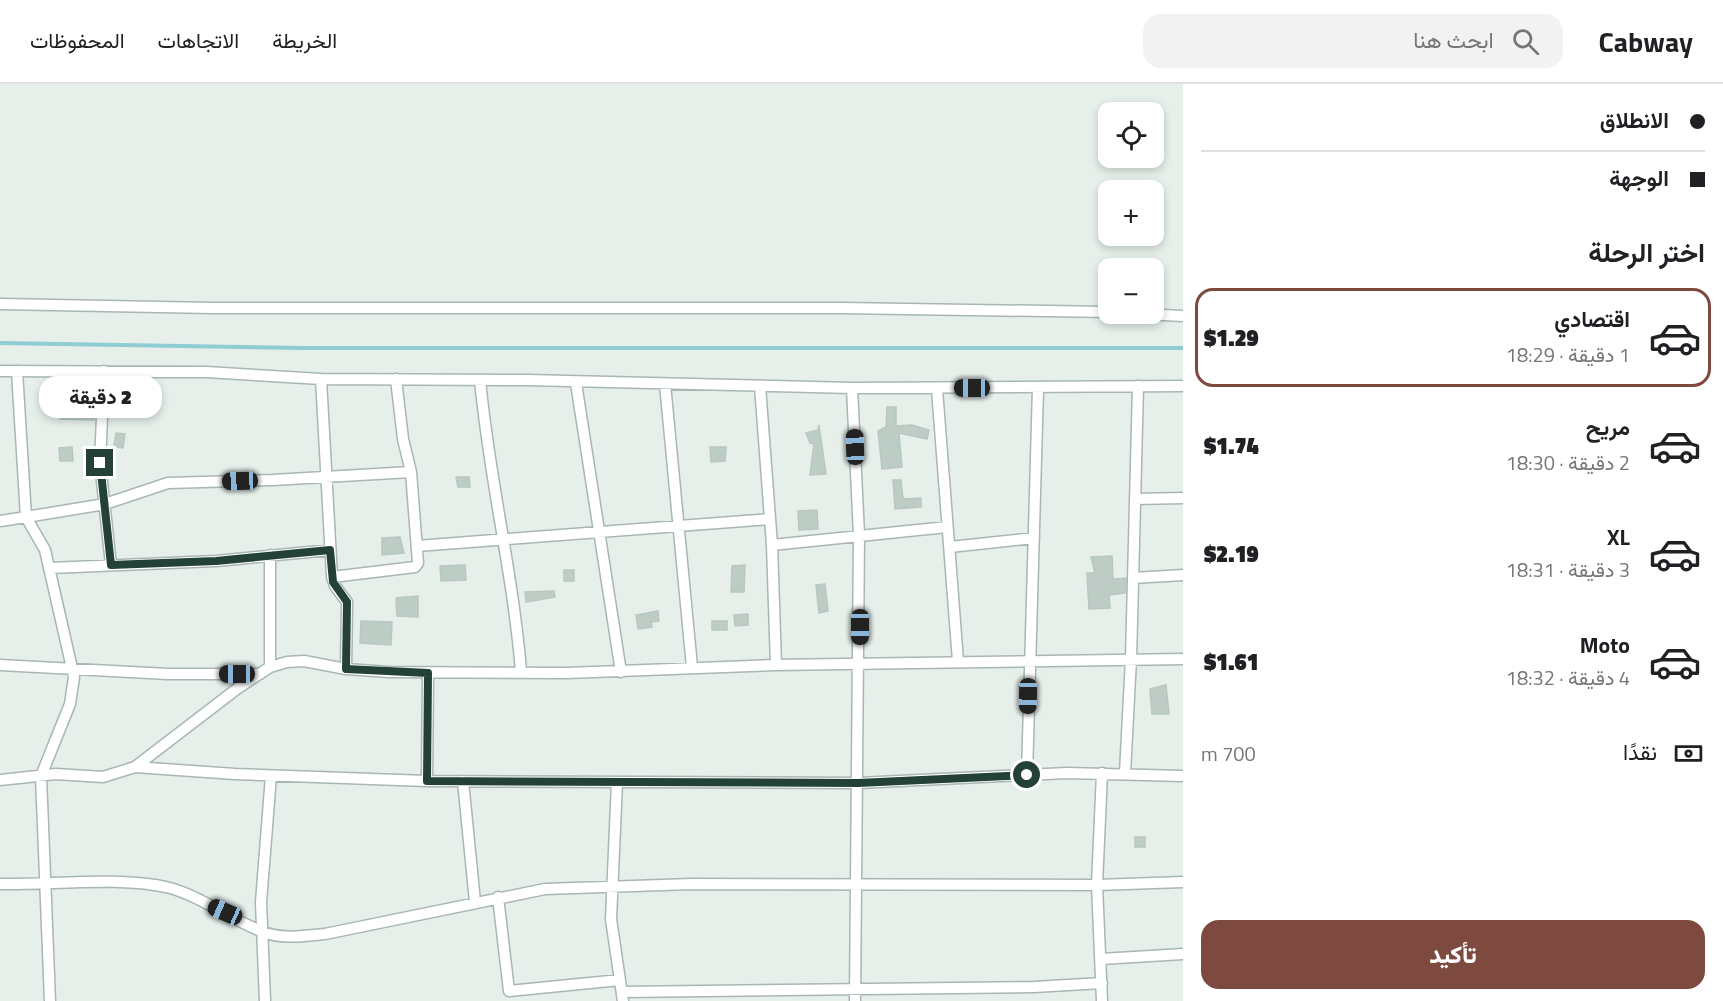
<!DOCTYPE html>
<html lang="ar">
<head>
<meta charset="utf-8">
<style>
  :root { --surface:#fff; --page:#f2f2f2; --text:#202124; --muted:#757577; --line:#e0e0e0; --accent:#7e493f }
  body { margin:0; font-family:"Titillium Web",Vazirmatn,sans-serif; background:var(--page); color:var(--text); direction:rtl; height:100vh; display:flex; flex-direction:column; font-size:22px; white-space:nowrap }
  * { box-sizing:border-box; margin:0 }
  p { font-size:20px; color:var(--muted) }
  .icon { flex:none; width:33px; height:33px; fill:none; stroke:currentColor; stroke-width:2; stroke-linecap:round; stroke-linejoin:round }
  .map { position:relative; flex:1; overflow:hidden; direction:ltr }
  .details { display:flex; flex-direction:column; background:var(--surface); width:540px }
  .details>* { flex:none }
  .banner { display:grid; align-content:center; height:132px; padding:0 18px; background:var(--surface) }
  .fabs { position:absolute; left:1098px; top:18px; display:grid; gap:12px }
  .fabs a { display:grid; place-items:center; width:66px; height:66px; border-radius:12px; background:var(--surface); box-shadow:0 3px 9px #0003; font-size:30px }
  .end { position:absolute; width:27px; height:27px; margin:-14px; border:8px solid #244137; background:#fff; box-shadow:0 0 0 3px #fff }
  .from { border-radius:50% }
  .bubble { position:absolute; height:42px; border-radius:18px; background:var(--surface); box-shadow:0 3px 9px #0003; font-size:20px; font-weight:800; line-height:42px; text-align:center; direction:rtl }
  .car { position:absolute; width:18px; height:36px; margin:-18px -9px; border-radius:8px; box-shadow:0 0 4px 2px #0007; background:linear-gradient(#222 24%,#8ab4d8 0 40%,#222 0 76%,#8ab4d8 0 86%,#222 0) }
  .banner b { display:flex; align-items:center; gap:21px; height:57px; font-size:22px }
  .banner b+b { border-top:2px solid var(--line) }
  .banner i { width:15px; height:15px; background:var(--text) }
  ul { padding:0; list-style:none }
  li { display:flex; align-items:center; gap:18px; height:99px; margin:0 12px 9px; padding:0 6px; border:3px solid transparent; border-radius:18px }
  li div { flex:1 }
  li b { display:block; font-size:22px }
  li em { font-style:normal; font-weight:800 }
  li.active { border-color:var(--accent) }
  li>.icon { width:54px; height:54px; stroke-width:1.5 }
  h2 { padding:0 18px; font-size:27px; line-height:72px }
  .pay { display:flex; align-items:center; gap:15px; height:66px; padding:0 18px; font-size:22px }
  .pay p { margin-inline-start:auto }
  .button { display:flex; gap:12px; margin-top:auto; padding:12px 18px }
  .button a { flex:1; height:69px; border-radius:18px; background:var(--accent); color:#fff; font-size:24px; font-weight:800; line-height:69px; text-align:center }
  header { display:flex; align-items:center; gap:36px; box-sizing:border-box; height:84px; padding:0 30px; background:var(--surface); border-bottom:2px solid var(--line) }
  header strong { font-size:28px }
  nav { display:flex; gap:33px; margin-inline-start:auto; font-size:21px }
  .search { width:420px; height:54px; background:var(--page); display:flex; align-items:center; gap:15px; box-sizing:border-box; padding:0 21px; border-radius:18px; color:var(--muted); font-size:22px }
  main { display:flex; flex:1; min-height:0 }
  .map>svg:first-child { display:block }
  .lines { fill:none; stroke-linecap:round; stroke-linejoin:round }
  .stream { stroke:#8fcdd3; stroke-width:4 }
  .building { fill:#beccc6; stroke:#b8c8c0; stroke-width:1.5 }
  .minor-casing { stroke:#a8b7b1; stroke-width:13 }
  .minor { stroke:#fff; stroke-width:10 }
  .route { stroke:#244137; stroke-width:8 }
</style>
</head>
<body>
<header>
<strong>Cabway</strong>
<div class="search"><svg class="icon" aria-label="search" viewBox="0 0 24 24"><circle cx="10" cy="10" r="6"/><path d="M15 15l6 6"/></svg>ابحث هنا</div>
<nav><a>الخريطة</a><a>الاتجاهات</a><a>المحفوظات</a></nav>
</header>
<main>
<section class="details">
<div class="banner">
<b><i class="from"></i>الانطلاق</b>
<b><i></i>الوجهة</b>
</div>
<h2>اختر الرحلة</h2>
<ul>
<li class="active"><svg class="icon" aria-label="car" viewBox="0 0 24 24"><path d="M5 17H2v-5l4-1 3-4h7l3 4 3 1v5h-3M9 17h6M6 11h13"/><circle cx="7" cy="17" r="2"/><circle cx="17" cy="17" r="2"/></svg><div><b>اقتصادي</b><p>1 دقيقة · 18:29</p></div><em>$1.29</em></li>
<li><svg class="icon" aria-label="car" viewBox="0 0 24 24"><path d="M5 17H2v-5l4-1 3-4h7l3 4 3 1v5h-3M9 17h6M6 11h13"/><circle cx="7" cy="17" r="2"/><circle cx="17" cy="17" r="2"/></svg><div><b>مريح</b><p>2 دقيقة · 18:30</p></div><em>$1.74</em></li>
<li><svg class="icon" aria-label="car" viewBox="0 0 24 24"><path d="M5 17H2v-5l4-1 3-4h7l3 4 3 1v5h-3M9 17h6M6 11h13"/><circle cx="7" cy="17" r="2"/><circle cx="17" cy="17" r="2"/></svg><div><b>XL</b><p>3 دقيقة · 18:31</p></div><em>$2.19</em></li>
<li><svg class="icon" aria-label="car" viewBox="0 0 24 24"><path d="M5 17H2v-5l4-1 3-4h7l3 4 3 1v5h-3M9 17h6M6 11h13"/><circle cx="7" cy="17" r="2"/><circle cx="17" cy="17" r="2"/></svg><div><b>Moto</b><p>4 دقيقة · 18:32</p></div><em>$1.61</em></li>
</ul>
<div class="pay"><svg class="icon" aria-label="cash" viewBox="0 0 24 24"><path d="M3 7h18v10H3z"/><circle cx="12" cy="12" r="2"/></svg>نقدًا<p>700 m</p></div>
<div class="button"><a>تأكيد</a></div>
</section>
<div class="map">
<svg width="1183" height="917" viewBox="0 0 1183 917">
  <rect width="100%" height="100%" fill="#e6efea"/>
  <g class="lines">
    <path class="stream" d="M0 259 303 264H1183"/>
  </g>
  <path class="building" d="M60 323H95L94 336 60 335Z
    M887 323H896V342L912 341 929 346 927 355 899 349 902 383 882 385 878 347 886 343Z
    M819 341 826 390 810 391 814 360 810 359 806 349 818 346Z
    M116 349 125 350 123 364 114 362Z
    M72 363 73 377H60L59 364Z
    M710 363H726L725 377 711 378Z
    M456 393H469L470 403H458Z
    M893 396H901L903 415 921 414V423L895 425Z
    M817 426 818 445 799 446 798 427Z
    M400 453 404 469 382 471V454Z
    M1112 472 1113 495 1126 494 1125 509 1109 511 1110 524 1089 525 1087 489H1095L1091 473Z
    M465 481 466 496 441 497 440 482Z
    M745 481 744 508H731L732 482Z
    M564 486H574V497H564Z
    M825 500 828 527 819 529 816 501Z
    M554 507 555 513 526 518 525 508Z
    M418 512V533L397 532 396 514Z
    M658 527 659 537 651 538 652 543 638 545 636 531Z
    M748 530V541L735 542 734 531Z
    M361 537 392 538 391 561 360 559Z
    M712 537H727V546H712Z
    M1166 601 1169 630H1152L1150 605Z
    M1135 753H1145V763H1135Z"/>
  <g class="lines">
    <g class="minor-casing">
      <path id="minor" d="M0 220 212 224H842L1108 228
        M1143 230 1183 232
        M0 287 206 288 321 295 527 296 852 304 1183 302
        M104 287 100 379 111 481
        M321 295 332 493 335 502 347 518 346 585
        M480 296C489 394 513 489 521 587
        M576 299 621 588
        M665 300 692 583
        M760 302 772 461 776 581
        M852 304 859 451 855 917
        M937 305 958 577
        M1135 415 1183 414
        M0 437 26 433 17 287
        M772 461 947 443
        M417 462 770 435
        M950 463 1034 454
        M270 471V583
        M50 484 216 477 330 466
        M332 493 415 483 418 479 411 388 403 355 396 295
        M1133 494 1183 491
        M0 581 168 590H260
        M135 683 235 690 427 697 858 699 1067 689 1183 692
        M1102 689 1097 801 1102 917
        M1125 689 1131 575 1138 302
        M1027 691 1038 304
        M0 696 56 690 103 693 135 683 238 604 270 583 287 578 304 577 346 585 389 588 567 589 776 581 1183 575
        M427 697 428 589
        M463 697 475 818
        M617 698 611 835 623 917
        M0 800C52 801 121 792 170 804 202 813 230 835 261 847 281 856 304 852 325 850L545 805 692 800 1097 801 1183 798
        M498 813 509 907 620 896
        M1101 875 1183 870
        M623 908 1034 903 1102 899
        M50 917 41 692 70 620 74 593 45 466 26 433 105 420 168 399 273 396 411 388
        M265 917 261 818 271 692"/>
    </g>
    <use href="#minor" class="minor"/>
  </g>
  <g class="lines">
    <path class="route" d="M100 379 111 481 216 477 330 466 333 498 347 518 346 585 428 589 427 697 858 699 1027 691"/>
  </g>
</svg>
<div class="fabs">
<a><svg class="icon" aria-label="locate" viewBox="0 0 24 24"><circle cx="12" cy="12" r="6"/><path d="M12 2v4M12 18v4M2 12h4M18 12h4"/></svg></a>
<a>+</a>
<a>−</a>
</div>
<i class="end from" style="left:1027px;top:691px"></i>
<i class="end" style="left:100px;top:379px"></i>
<div class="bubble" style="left:39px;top:292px;width:123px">2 دقيقة</div>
<i class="car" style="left:972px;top:304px;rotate:270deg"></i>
<i class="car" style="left:855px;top:363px;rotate:358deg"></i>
<i class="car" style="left:240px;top:397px;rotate:268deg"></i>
<i class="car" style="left:860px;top:543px;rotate:180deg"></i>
<i class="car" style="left:237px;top:590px;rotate:270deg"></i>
<i class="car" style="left:1028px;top:612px;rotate:181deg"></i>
<i class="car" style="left:225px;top:828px;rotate:294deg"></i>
</div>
</main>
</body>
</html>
